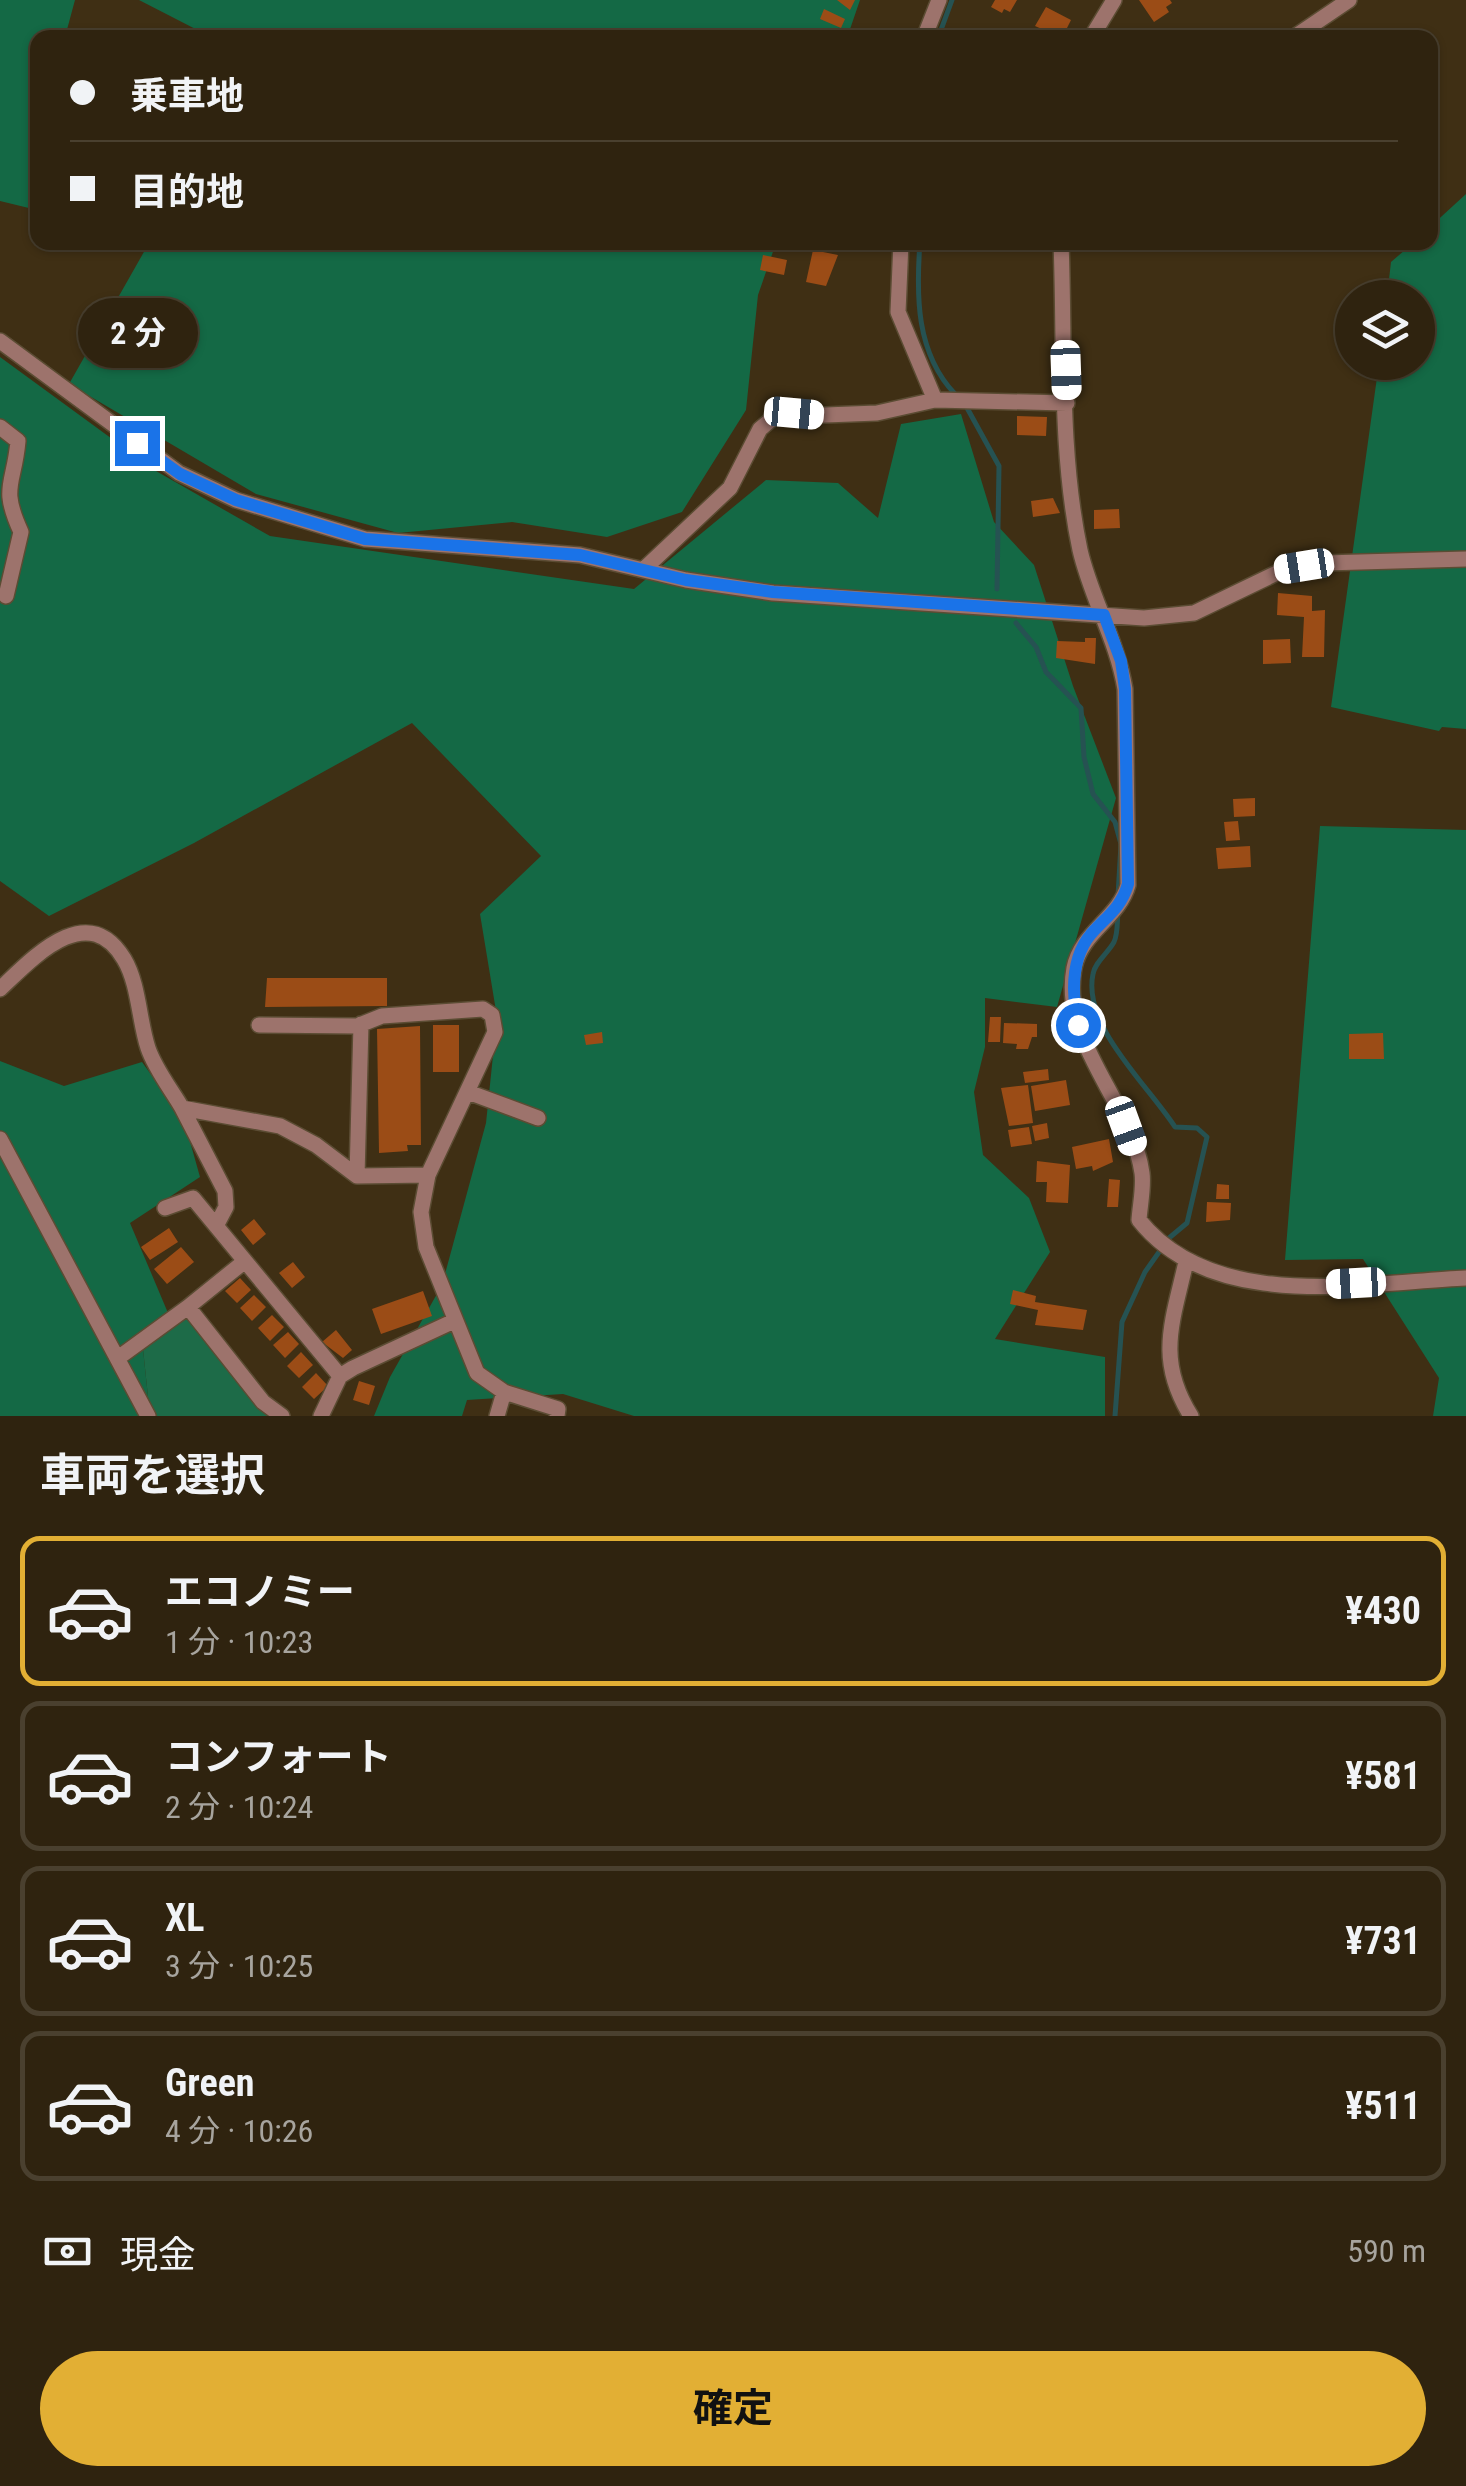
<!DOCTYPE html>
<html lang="ja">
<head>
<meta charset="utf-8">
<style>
  :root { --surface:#2f230f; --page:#3b2f1d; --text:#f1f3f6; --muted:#a7a49e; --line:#4a402f; --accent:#e2af34 }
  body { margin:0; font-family:"Roboto Condensed","Noto Sans JP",sans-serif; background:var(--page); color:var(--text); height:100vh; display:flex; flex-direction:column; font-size:38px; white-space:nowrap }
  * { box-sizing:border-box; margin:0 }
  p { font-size:32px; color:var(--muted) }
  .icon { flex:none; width:55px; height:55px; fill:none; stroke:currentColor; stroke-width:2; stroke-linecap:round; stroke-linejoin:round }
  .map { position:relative; height:1416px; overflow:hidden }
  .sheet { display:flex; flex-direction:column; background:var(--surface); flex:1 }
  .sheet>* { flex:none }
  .guide { position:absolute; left:30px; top:30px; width:1408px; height:220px; border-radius:20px; box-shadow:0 2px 8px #0004,0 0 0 2px var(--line); display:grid; align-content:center; height:220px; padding:0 40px; background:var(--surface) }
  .controls { position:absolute; left:1335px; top:280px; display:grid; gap:20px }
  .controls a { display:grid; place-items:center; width:100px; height:100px; border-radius:50%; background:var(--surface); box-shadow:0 2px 8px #0004,0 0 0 2px var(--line); font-size:50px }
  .end { position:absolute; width:45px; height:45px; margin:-22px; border:12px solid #1a73e8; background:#fff; box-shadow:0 0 0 5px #fff }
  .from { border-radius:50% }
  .bubble { position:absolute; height:70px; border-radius:35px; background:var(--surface); box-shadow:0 2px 8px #0004,0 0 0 2px var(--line); font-size:32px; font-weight:700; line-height:70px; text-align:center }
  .car { position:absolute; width:30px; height:60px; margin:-30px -15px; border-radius:12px; box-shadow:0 0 8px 2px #0007; background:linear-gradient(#fff 24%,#345 0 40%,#fff 0 76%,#345 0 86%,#fff 0) }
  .guide b { display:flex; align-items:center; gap:35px; height:95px; font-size:38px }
  .guide b+b { border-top:2px solid var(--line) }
  .guide i { width:25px; height:25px; background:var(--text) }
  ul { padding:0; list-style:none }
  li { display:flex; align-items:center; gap:30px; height:150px; margin:0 20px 15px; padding:0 20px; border:5px solid var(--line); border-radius:20px }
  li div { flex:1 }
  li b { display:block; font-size:38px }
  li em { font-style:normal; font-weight:700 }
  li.active { border-color:var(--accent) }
  li>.icon { width:90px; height:90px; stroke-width:1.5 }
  h2 { padding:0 40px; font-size:45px; line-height:120px }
  .pay { display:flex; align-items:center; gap:25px; height:110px; padding:0 40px; font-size:38px }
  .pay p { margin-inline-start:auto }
  .cta { display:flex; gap:20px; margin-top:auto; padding:20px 40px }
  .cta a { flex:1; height:115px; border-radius:60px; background:var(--accent); color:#111; font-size:40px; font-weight:700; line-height:115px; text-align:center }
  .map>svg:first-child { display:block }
  .green { fill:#1d6b48 }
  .forest { fill:#146945 }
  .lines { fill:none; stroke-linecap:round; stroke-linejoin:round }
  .stream { stroke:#265252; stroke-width:5 }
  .building { fill:#9b4c16 }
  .street-casing { stroke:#5b4c33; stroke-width:18 }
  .street { stroke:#9d736c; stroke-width:15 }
  .route { stroke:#1a73e8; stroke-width:12 }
</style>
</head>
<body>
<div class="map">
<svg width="1466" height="1416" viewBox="0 0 1466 1416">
  <rect width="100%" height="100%" fill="#3f2f14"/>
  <path class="green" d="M186 1316 252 1401 272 1416H150L143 1349Z"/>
  <path class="forest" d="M0 0H75L65 37 38 38 37 210 0 201Z
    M139 0H860L847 38 211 37Z
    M1466 194V729L1442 727 1439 731 1331 707 1379 363 1418 362V298L1387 297 1391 262 1413 243 1430 242V227Z
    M149 243H776L758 295 746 410 682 512 607 537 512 522 398 533 256 494 69 384Z
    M0 357 156 471 270 536 634 589 766 480 838 483 878 518 901 424 961 414 994 522 1034 565 1073 686 1116 798 1057 1007 985 998V1047L974 1092 983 1155 1029 1198 1050 1252 995 1339 1105 1357V1416H634L563 1394 467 1400 462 1416H374L390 1377 442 1285 486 1123 497 1017 480 914 541 856 412 723 194 843 49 916 0 881Z
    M1320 826 1466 830V1416H1433L1439 1378 1363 1259 1285 1260Z
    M0 1061 64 1086 142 1062 184 1120 200 1177 130 1223 171 1320 143 1349 150 1416H0Z"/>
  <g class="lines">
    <path class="stream" d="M938 38 952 0
      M920 242C916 296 916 353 955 394
      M966 406 999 466 997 589
      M1016 623 1036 647 1046 672 1081 708 1084 757 1093 794 1115 822 1121 844 1118 896
      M1115 1416 1122 1322 1145 1272 1169 1238 1187 1223 1207 1137 1197 1128 1175 1127C1148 1085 1082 1026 1093 974 1095 962 1108 953 1114 942 1118 934 1117 922 1118 912"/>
  </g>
  <path class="building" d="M837 0H855L850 10Z
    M995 0H1017L1010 12 1004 9 1002 13 991 7Z
    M1139 0H1170L1172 3 1166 7 1169 12 1154 22Z
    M1046 7 1071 20 1062 38 1035 26Z
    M824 9 845 19 841 28 820 19Z
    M813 250 838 255 826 286 806 282Z
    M763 255 787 260 784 275 760 270Z
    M1017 416 1047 417 1046 436 1017 435Z
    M1053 498 1060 513 1033 517 1031 501Z
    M1119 509 1120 528 1094 529V510Z
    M1278 593 1312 596V611L1325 610 1324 657H1302L1304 617 1277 615Z
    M1085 638H1096L1095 664 1056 658 1057 641 1085 642Z
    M1290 639 1291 663 1263 664V640Z
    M1255 798V816L1234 817 1233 799Z
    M1238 821 1240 840 1226 841 1224 822Z
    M1250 846 1251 867 1218 869 1216 848Z
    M267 978H387V1006L265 1007Z
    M990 1017H1001L1000 1042H988Z
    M1004 1023 1037 1024V1037H1032L1028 1049H1016L1017 1044 1003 1043Z
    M433 1025H459V1072H433Z
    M420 1026 421 1145H407L408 1151 379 1153 377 1029Z
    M602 1032 603 1043 586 1045 584 1035Z
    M1383 1033 1384 1059H1349V1034Z
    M1048 1069 1049 1080 1025 1083 1023 1072Z
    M1066 1080 1070 1105 1035 1111 1031 1086Z
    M1028 1085 1033 1123 1009 1126 1001 1088Z
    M1047 1123 1049 1138 1035 1141 1032 1126Z
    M1029 1127 1032 1144 1011 1147 1008 1130Z
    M1109 1139 1113 1162 1093 1171 1092 1166 1076 1169 1072 1147Z
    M1037 1161 1070 1165 1068 1203 1046 1202 1047 1182H1036Z
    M1109 1179 1120 1180 1118 1207H1107Z
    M1217 1184 1229 1185V1199H1216Z
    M1207 1202 1231 1203 1230 1220 1206 1222Z
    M254 1219 266 1234 253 1245 241 1230Z
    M169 1228 178 1242 150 1260 141 1247Z
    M181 1247 194 1262 167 1284 154 1269Z
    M293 1262 305 1277 292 1288 279 1273Z
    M240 1278 251 1290 237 1303 225 1291Z
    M1013 1290 1036 1296 1035 1302 1087 1310 1083 1330 1035 1325 1038 1310 1010 1304Z
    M423 1291 432 1316 381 1334 372 1309Z
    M254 1295 266 1307 252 1321 240 1308Z
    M272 1315 284 1327 270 1341 258 1328Z
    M336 1330 352 1350 343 1358 322 1342Z
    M288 1332 299 1344 285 1358 273 1345Z
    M301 1352 313 1365 299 1378 287 1366Z
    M316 1373 328 1386 314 1399 302 1387Z
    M359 1381 375 1386 369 1405 353 1400Z"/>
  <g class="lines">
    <g class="street-casing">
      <path id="street" d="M924 38 939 0
        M1091 38 1114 0
        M1293 38 1349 0
        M901 242 898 312 935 400
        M1061 242C1065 343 1059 451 1080 550 1091 598 1117 640 1125 689L1128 885C1119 918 1081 932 1074 968 1060 1043 1132 1102 1142 1173 1144 1187 1140 1205 1139 1220 1213 1313 1362 1283 1466 1278
        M0 341 179 473 236 500 365 539 580 555 686 580 773 593 1144 618 1194 613 1283 570 1325 563 1466 559
        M0 427 18 441C14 486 0 486 21 532L6 596
        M644 569 730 488 760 429 774 417 877 413 935 400 1067 403
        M0 989C32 959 87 898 124 959 139 984 139 1021 148 1048 155 1069 171 1089 182 1108L280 1126 316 1145 357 1176 428 1175 421 1212 426 1247 477 1373 504 1392 558 1409 557 1416
        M259 1025 357 1026 382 1016 483 1009 492 1015 495 1032 428 1175
        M468 1092 538 1118
        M182 1108 225 1191 226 1207 216 1226
        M0 1139 148 1416
        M357 1176 361 1024
        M165 1208 193 1198 340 1376
        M1186 1262C1172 1323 1156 1360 1191 1416
        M188 1307 245 1261
        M118 1358 188 1307 263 1402 282 1416
        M321 1416 340 1376 353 1368 454 1321
        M497 1416 504 1392"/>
    </g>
    <use href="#street" class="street"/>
  </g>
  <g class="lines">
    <path class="route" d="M137 443 180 474 236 500 365 539 580 555 686 580 773 592 1104 615 1121 661 1125 689 1128 884C1121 908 1107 916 1091 934 1070 959 1072 995 1078 1025"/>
  </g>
</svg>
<div class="controls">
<a><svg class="icon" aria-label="layers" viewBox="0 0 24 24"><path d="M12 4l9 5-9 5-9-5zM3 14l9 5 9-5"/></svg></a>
</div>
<i class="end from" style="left:1078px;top:1025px"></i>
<i class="end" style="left:137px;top:443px"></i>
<div class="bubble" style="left:78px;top:298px;width:120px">2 分</div>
<i class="car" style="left:1066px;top:370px;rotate:178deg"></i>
<i class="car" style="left:794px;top:413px;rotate:95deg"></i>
<i class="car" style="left:1304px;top:566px;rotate:261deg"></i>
<i class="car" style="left:1126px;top:1126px;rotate:160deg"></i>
<i class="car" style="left:1356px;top:1283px;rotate:267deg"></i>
<div class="guide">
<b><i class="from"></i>乗車地</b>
<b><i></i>目的地</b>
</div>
</div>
<section class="sheet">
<h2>車両を選択</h2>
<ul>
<li class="active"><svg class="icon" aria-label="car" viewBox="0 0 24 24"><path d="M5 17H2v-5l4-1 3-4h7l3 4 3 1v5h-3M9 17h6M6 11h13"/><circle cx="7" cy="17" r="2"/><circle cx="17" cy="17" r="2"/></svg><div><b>エコノミー</b><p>1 分 · 10:23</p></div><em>¥430</em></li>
<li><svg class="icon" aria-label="car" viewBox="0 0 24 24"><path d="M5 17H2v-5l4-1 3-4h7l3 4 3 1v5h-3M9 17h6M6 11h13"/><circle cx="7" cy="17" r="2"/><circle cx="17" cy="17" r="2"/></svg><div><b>コンフォート</b><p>2 分 · 10:24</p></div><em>¥581</em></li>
<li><svg class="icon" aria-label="car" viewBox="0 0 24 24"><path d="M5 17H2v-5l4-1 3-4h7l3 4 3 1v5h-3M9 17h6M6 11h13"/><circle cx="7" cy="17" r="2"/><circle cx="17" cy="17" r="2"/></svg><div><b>XL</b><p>3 分 · 10:25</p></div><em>¥731</em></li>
<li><svg class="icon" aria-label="car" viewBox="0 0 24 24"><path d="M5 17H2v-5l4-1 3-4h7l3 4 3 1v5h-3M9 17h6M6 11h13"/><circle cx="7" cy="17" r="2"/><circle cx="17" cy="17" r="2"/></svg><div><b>Green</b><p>4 分 · 10:26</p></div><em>¥511</em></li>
</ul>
<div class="pay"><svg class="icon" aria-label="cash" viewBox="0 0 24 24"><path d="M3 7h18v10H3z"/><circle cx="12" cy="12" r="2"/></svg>現金<p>590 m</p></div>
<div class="cta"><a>確定</a></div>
</section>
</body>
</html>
